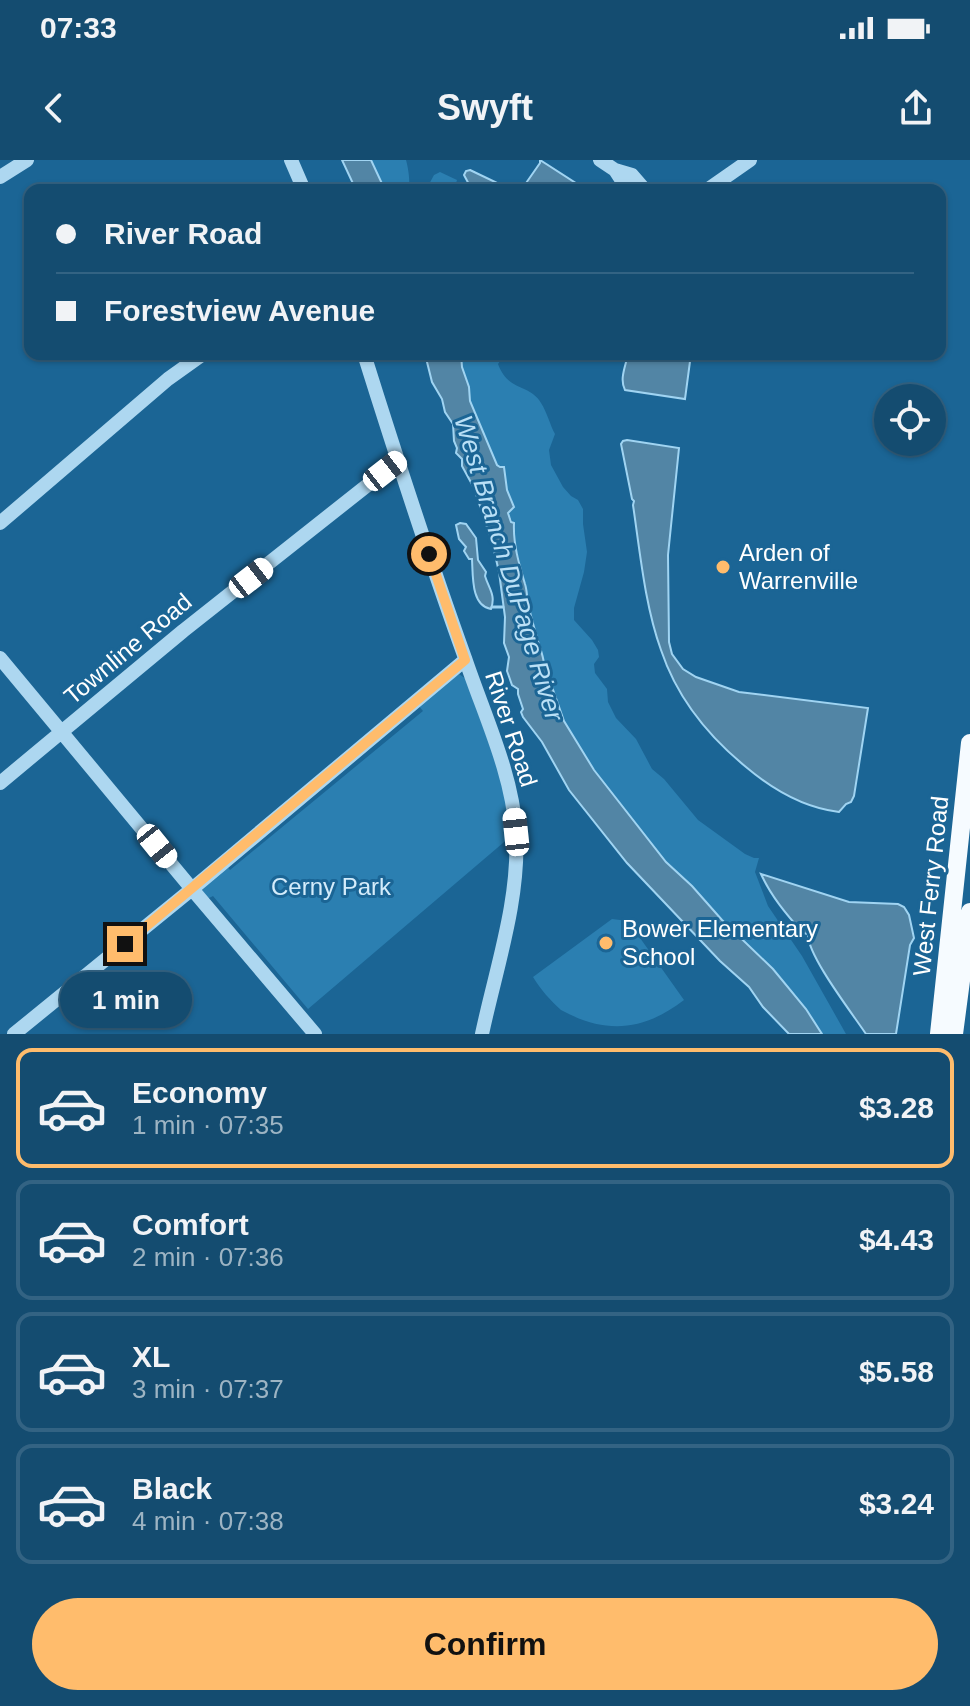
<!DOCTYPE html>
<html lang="en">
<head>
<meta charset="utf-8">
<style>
  :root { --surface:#144c70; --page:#215678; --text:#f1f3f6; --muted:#9db4c3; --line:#336383; --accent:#ffbc6c }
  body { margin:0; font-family:Helvetica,sans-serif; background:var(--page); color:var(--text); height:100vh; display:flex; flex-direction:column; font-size:30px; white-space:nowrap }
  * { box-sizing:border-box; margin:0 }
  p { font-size:26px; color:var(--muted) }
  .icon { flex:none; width:44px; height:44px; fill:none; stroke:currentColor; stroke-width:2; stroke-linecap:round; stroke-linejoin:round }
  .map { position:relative; height:874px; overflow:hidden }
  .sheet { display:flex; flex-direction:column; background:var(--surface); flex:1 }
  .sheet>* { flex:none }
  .top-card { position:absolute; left:24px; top:24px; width:922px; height:176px; border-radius:16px; box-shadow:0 2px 6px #0004,0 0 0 2px var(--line); display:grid; align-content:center; height:176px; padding:0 32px; background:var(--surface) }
  .tools { position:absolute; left:874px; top:224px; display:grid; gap:16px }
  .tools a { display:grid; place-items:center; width:72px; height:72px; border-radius:50%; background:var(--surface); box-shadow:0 2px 6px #0004,0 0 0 2px var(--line); font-size:40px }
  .end { position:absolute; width:36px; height:36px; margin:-18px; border:10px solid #ffbc6c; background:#111; box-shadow:0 0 0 4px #111 }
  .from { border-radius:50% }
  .bubble { position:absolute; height:56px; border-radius:28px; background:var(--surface); box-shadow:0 2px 6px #0004,0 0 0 2px var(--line); font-size:26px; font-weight:800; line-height:56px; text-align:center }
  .car { position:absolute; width:24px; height:48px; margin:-24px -12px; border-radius:10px; box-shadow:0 0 6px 2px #0007; background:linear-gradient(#fff 24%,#345 0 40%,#fff 0 76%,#345 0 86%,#fff 0) }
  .top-card b { display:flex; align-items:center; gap:28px; height:76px; font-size:30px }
  .top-card b+b { border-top:2px solid var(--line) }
  .top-card i { width:20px; height:20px; background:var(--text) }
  ul { padding:14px 0 0; list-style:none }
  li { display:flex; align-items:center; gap:24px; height:120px; margin:0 16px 12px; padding:0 16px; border:4px solid var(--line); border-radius:16px }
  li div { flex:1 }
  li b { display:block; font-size:30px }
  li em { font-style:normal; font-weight:800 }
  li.selected { border-color:var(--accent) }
  li>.icon { width:72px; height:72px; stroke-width:1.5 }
  .action { display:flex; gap:16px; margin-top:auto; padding:16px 32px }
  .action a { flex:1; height:92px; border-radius:48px; background:var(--accent); color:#111; font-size:32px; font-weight:800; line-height:92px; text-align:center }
  .status { display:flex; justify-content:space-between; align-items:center; height:56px; padding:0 40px; background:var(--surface); direction:ltr }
  .status svg { height:22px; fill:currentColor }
  header { display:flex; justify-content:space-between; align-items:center; height:104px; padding:0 32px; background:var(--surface); font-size:36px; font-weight:800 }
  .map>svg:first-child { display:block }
  .green { fill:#2b7fb1 }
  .water { fill:#5285a5; stroke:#a0d4f2; stroke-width:2 }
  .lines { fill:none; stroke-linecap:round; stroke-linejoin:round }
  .stream { stroke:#a0d4f2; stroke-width:3 }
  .minor { stroke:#add7f0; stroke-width:14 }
  .major { stroke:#f6fbff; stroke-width:18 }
  .route { stroke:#ffbc6c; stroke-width:10 }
  .poi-dot { fill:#ffbc6c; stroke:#1b6595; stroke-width:3 }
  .labels { text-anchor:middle; stroke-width:6; stroke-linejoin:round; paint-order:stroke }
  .poi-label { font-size:24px; fill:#fff; stroke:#1b6595; text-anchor:start }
  .street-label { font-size:24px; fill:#fff; stroke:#1b6595 }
  .park-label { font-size:24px; fill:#d4ecfb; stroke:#1b6595 }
  .water-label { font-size:26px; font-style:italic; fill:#bae0f6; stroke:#1b6595 }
</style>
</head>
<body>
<div class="status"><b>07:33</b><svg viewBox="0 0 49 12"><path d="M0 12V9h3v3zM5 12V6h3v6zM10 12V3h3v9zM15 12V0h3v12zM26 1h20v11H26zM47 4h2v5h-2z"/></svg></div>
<header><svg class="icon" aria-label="back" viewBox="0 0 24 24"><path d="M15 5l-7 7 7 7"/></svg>Swyft<svg class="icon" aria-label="share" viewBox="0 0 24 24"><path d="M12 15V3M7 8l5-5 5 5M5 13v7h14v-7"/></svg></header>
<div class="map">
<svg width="970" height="874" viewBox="0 0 970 874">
  <rect width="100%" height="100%" fill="#1b6595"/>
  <path class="green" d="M371 0H406C408 7 410 19 409 26L413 29 427 28 434 15 440 12 457 20 454 30H385Z
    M461 194H502L503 197 498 204C509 233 529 223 541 243 547 252 550 265 555 274L549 290 551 305 563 327 571 336 578 340 583 349V364L587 392 584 412 574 448V460L592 480 598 490 599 497 594 504 595 513 607 529 608 542 616 558 636 579 652 609 664 619 698 660 745 694 754 698H759L755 712 768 746 802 796 846 874H822L806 849 773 808 722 760 692 726 666 702 594 610 564 561 543 504V496L535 473 525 424 521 414 520 402 513 379 514 364 508 353 509 350 504 307 497 305 470 241 469 227 462 207Z
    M459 514 466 519 501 617 508 650 510 677 308 849 213 736 207 739 202 730 203 726 226 705 230 710 423 551 418 545Z
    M612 759 628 761 684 840C642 872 605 874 561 850 550 840 541 830 533 817Z"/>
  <path class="water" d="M342 0H371L385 30H356Z
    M540 0 579 25 581 24 586 30H513L524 26 540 3Z
    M470 10 512 30H472L464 15 466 11Z
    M425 194H461L462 207 469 227 470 241 497 305 500 307H504L507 330 514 347 508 353 511 362 514 363C513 384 519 404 525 424 527 430 527 437 528 443 530 453 533 464 536 474 538 484 543 493 544 504L564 561 594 610 666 702 692 726 722 760 773 809 806 849 822 874H789L763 847 749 827 720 801 627 703 569 630 542 582 523 557 521 552 523 549 518 534V529L512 525 507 511 509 497 504 483 505 457 499 412 492 382 474 328 462 306V299L456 293 457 288 454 281 453 264 445 252 442 239 432 222Z
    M628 194H691L685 239 625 230C619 219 626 205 628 194Z
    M627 280 679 288 668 395 669 482 672 494 683 509 696 517 739 532 868 548 854 636 851 642 846 644 839 652C805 648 772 629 746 607 708 576 677 538 661 490 645 446 640 392 633 345L634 341 632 339 621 284 623 281Z
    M460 363 466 364 476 378 478 400 486 412 485 416C489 429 496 435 491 449 471 446 473 416 472 399H469L464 391 466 387 459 379 456 365Z
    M761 714 849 742 898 744 904 747 909 755 914 778 910 785 896 874H866C852 853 807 795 808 774L803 773C786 754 771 736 761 714Z"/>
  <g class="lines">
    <path class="stream" d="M492 447H503"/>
    <path class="minor" d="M291 0 304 30
      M600 0 615 10 632 15 645 30
      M615 10 628 30
      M0 17 27 0
      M707 30 750 0
      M364 194C396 296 429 398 465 498 484 555 512 612 516 672 520 740 496 808 482 874
      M0 363 168 219 203 194
      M0 498 192 729 315 874
      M0 623 183 471 398 301
      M14 874 192 729 465 500"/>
    <path class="major" d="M939 874 970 583
      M954 874 970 752"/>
  </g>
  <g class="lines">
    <path class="route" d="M125 784 465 500 429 394"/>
  </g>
  <g class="poi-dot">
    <circle cx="723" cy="407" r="8"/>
    <circle cx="606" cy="783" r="8"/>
  </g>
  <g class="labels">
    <g class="poi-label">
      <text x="739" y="401">Arden of<tspan x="739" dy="28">Warrenville</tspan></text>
      <text x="622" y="777">Bower Elementary<tspan x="622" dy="28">School</tspan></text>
    </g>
    <g class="street-label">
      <text transform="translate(128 489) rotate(-40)" y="8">Townline Road</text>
      <text transform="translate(511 569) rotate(72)" y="8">River Road</text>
      <text transform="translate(931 726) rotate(-84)" y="8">West Ferry Road</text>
    </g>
    <g class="park-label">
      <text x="331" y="735">Cerny Park</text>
    </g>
    <g class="water-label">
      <text transform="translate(509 408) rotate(73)" y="9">West Branch DuPage River</text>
    </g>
  </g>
</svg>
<div class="tools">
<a><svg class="icon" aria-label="locate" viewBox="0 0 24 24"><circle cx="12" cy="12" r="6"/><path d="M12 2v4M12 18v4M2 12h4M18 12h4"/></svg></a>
</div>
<i class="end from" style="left:429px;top:394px"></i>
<i class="end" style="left:125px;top:784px"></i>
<div class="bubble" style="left:60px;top:812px;width:132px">1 min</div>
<i class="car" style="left:385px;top:311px;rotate:52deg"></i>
<i class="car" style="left:251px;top:418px;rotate:52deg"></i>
<i class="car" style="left:516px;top:672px;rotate:354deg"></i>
<i class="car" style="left:157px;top:686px;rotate:141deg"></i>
<div class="top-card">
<b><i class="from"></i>River Road</b>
<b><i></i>Forestview Avenue</b>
</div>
</div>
<section class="sheet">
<ul>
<li class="selected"><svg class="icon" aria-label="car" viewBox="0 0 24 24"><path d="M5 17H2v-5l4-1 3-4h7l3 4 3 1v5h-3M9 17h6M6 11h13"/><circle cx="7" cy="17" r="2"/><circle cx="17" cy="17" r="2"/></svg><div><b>Economy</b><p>1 min · 07:35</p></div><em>$3.28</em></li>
<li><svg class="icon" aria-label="car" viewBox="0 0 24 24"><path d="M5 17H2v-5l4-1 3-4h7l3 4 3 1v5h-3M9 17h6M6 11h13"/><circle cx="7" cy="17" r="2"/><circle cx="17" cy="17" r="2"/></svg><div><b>Comfort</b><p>2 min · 07:36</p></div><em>$4.43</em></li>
<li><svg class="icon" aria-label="car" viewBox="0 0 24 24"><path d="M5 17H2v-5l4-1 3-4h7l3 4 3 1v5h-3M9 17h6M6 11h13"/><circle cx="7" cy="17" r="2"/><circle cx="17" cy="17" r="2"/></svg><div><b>XL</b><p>3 min · 07:37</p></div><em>$5.58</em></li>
<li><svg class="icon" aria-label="car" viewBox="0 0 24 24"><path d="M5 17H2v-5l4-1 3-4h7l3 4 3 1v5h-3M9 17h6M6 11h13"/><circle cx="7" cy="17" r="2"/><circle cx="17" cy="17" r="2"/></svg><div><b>Black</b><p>4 min · 07:38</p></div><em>$3.24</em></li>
</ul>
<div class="action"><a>Confirm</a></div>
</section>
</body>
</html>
